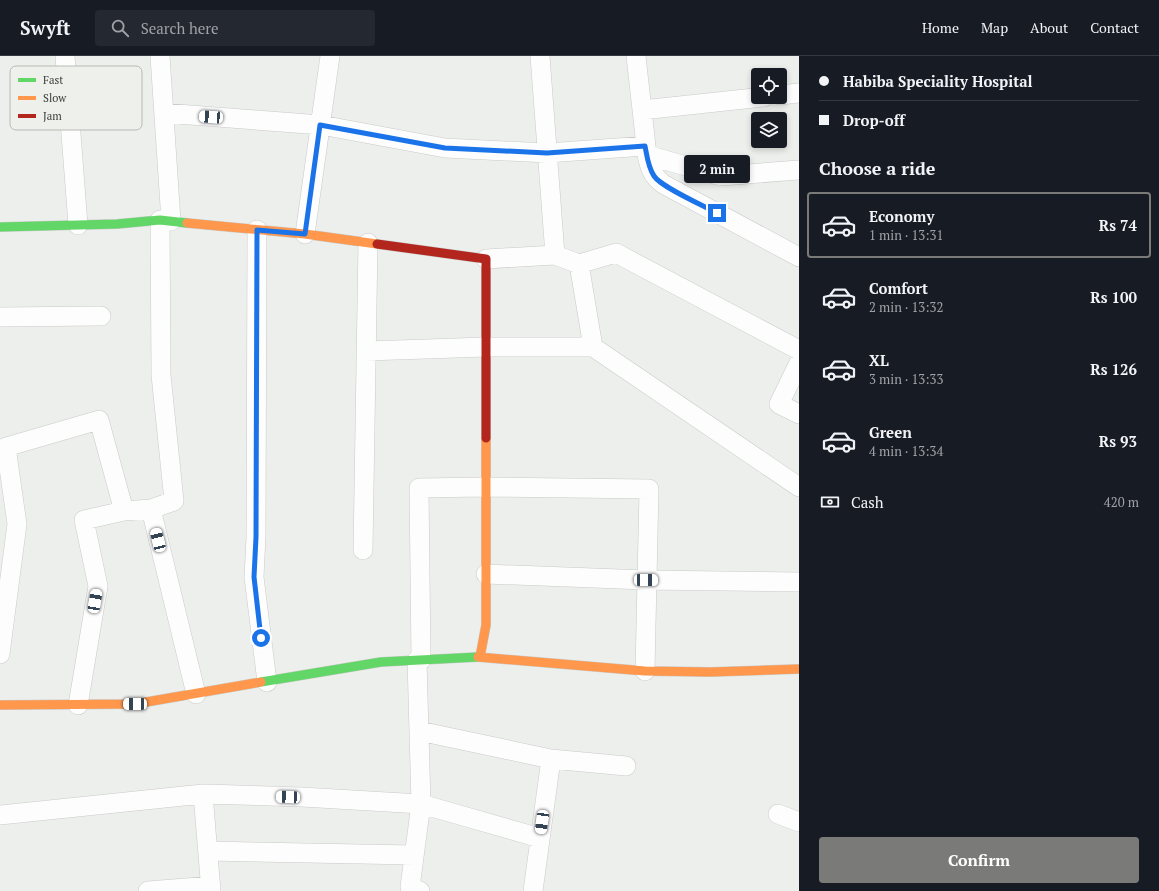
<!DOCTYPE html>
<html lang="en">
<head>
<meta charset="utf-8">
<style>
  :root { --surface:#171b24; --page:#242831; --text:#f1f3f6; --muted:#9ea1a6; --line:#363941; --accent:#7a7b79 }
  body { margin:0; font-family:"PT Serif",serif; background:var(--page); color:var(--text); height:100vh; display:flex; flex-direction:column; font-size:15px; white-space:nowrap }
  * { box-sizing:border-box; margin:0 }
  p { font-size:13px; color:var(--muted) }
  .icon { flex:none; width:22px; height:22px; fill:none; stroke:currentColor; stroke-width:2; stroke-linecap:round; stroke-linejoin:round }
  .map { position:relative; flex:1; overflow:hidden }
  .drawer { display:flex; flex-direction:column; background:var(--surface); width:360px }
  .drawer>* { flex:none }
  .top-card { display:grid; align-content:center; height:88px; padding:0 20px; background:var(--surface) }
  .buttons { position:absolute; left:751px; top:12px; display:grid; gap:8px }
  .buttons a { display:grid; place-items:center; width:36px; height:36px; border-radius:4px; background:var(--surface); box-shadow:0 2px 6px #0003; font-size:20px }
  .end { position:absolute; width:18px; height:18px; margin:-9px; border:5px solid #1a73e8; background:#fff; box-shadow:0 0 0 2px #fff }
  .from { border-radius:50% }
  .bubble { position:absolute; height:28px; border-radius:4px; background:var(--surface); box-shadow:0 2px 6px #0003; font-size:13px; font-weight:700; line-height:28px; text-align:center }
  .car { position:absolute; width:12px; height:24px; margin:-12px -6px; border-radius:5px; box-shadow:0 0 3px 1px #0007; background:linear-gradient(#fff 24%,#345 0 40%,#fff 0 76%,#345 0 86%,#fff 0) }
  .top-card b { display:flex; align-items:center; gap:14px; height:38px; font-size:15px }
  .top-card b+b { border-top:1px solid var(--line) }
  .top-card i { width:10px; height:10px; background:var(--text) }
  ul { padding:0; list-style:none }
  li { display:flex; align-items:center; gap:12px; height:66px; margin:0 8px 6px; padding:0 12px; border:2px solid transparent; border-radius:4px }
  li div { flex:1 }
  li b { display:block; font-size:15px }
  li em { font-style:normal; font-weight:700 }
  li.active { border-color:var(--accent) }
  li>.icon { width:36px; height:36px; stroke-width:1.5 }
  h2 { padding:0 20px; font-size:18px; line-height:48px }
  .pay { display:flex; align-items:center; gap:10px; height:44px; padding:0 20px; font-size:15px }
  .pay p { margin-inline-start:auto }
  .button { display:flex; gap:8px; margin-top:auto; padding:8px 20px }
  .button a { flex:1; height:46px; border-radius:4px; background:var(--accent); color:#fff; font-size:16px; font-weight:700; line-height:46px; text-align:center }
  header { display:flex; align-items:center; gap:24px; box-sizing:border-box; height:56px; padding:0 20px; background:var(--surface); border-bottom:1px solid var(--line) }
  header strong { font-size:19px }
  nav { display:flex; gap:22px; margin-inline-start:auto; font-size:14px }
  .search { width:280px; height:36px; background:var(--page); display:flex; align-items:center; gap:10px; box-sizing:border-box; padding:0 14px; border-radius:4px; color:var(--muted); font-size:15px }
  main { display:flex; flex:1; min-height:0 }
  .map>svg:first-child { display:block }
  .lines { fill:none; stroke-linecap:round; stroke-linejoin:round }
  .street-casing { stroke:#c9cbc8; stroke-width:20 }
  .fast-casing { stroke:#c9cbc8; stroke-width:10 }
  .slow-casing { stroke:#c9cbc8; stroke-width:10 }
  .jam-casing { stroke:#c9cbc8; stroke-width:10 }
  .street { stroke:#fcfdfc; stroke-width:19 }
  .fast { stroke:#63d668; stroke-width:9 }
  .slow { stroke:#ff974d; stroke-width:9 }
  .jam { stroke:#b3261e; stroke-width:9 }
  .route { stroke:#1a73e8; stroke-width:5 }
  .key { fill:#edf0eb; stroke:#b8bab6; stroke-width:1 }
  .key-label { font-size:11px; fill:#3c3d3b }
</style>
</head>
<body>
<header>
<strong>Swyft</strong>
<div class="search"><svg class="icon" aria-label="search" viewBox="0 0 24 24"><circle cx="10" cy="10" r="6"/><path d="M15 15l6 6"/></svg>Search here</div>
<nav><a>Home</a><a>Map</a><a>About</a><a>Contact</a></nav>
</header>
<main>
<div class="map">
<svg width="799" height="835" viewBox="0 0 799 835">
  <rect width="100%" height="100%" fill="#edefec"/>
  <g class="lines">
    <g class="street-casing">
      <path id="street" d="M65 0 78 169
        M160 0 171 165
        M540 0 555 199 579 208 593 291 799 431
        M636 0 647 99 721 120 799 114
        M780 39 799 37
        M642 54 764 41
        M164 57 321 69 445 92 547 97 645 90
        M647 99C650 113 652 119 663 128L799 201
        M160 164 161 319 174 445 151 453 196 638
        M257 174 256 481 254 521 267 626
        M305 178 330 0
        M486 203 555 199
        M579 208 616 197 799 294
        M0 261 101 260
        M366 295 486 291H593
        M799 307 779 348 799 358
        M363 494 368 187
        M486 518 646 524 799 526
        M0 598 17 468 6 391 99 364 124 455 151 453
        M417 604 421 748 410 831 420 835
        M421 604 419 432 486 431 649 433 645 615
        M78 649 98 530 84 464 124 455
        M419 675 551 703
        M203 738 302 741 421 748 540 782
        M778 758 799 766
        M0 759 203 738 211 835
        M208 795 414 799
        M148 835 211 830
        M533 835 551 703 626 710"/>
    </g>
    <g class="fast-casing">
      <path id="fast" d="M0 171 117 168 160 164 187 167
        M261 626 381 606 478 601"/>
    </g>
    <g class="slow-casing">
      <path id="slow" d="M187 167 305 178 377 188
        M478 601 645 615 711 616 799 613
        M480 601 486 569V382
        M0 649 135 648 261 626"/>
    </g>
    <g class="jam-casing">
      <path id="jam" d="M377 188 486 203V382"/>
    </g>
    <use href="#street" class="street"/>
    <use href="#fast" class="fast"/>
    <use href="#slow" class="slow"/>
    <use href="#jam" class="jam"/>
  </g>
  <g class="lines">
    <path class="route" d="M261 582 254 521 256 481 257 174 305 178 320 69 445 92 547 97 645 90C647 100 648 111 654 120 661 131 704 150 717 157"/>
  </g>
  <rect x="10" y="10" width="132" height="64" rx="6" class="key"/>
  <rect x="18" y="22" width="18" height="4" fill="#63d668"/>
  <rect x="18" y="40" width="18" height="4" fill="#ff974d"/>
  <rect x="18" y="58" width="18" height="4" fill="#b3261e"/>
  <g class="key-label">
    <text x="43" y="28">Fast</text>
    <text x="43" y="46">Slow</text>
    <text x="43" y="64">Jam</text>
  </g>
</svg>
<div class="buttons">
<a><svg class="icon" aria-label="locate" viewBox="0 0 24 24"><circle cx="12" cy="12" r="6"/><path d="M12 2v4M12 18v4M2 12h4M18 12h4"/></svg></a>
<a><svg class="icon" aria-label="layers" viewBox="0 0 24 24"><path d="M12 4l9 5-9 5-9-5zM3 14l9 5 9-5"/></svg></a>
</div>
<i class="end from" style="left:261px;top:582px"></i>
<i class="end" style="left:717px;top:157px"></i>
<div class="bubble" style="left:684px;top:99px;width:66px">2 min</div>
<i class="car" style="left:211px;top:61px;rotate:274deg"></i>
<i class="car" style="left:158px;top:484px;rotate:346deg"></i>
<i class="car" style="left:646px;top:524px;rotate:91deg"></i>
<i class="car" style="left:95px;top:545px;rotate:10deg"></i>
<i class="car" style="left:135px;top:648px;rotate:270deg"></i>
<i class="car" style="left:288px;top:741px;rotate:272deg"></i>
<i class="car" style="left:542px;top:766px;rotate:188deg"></i>
</div>
<section class="drawer">
<div class="top-card">
<b><i class="from"></i>Habiba Speciality Hospital</b>
<b><i></i>Drop-off</b>
</div>
<h2>Choose a ride</h2>
<ul>
<li class="active"><svg class="icon" aria-label="car" viewBox="0 0 24 24"><path d="M5 17H2v-5l4-1 3-4h7l3 4 3 1v5h-3M9 17h6M6 11h13"/><circle cx="7" cy="17" r="2"/><circle cx="17" cy="17" r="2"/></svg><div><b>Economy</b><p>1 min · 13:31</p></div><em>Rs 74</em></li>
<li><svg class="icon" aria-label="car" viewBox="0 0 24 24"><path d="M5 17H2v-5l4-1 3-4h7l3 4 3 1v5h-3M9 17h6M6 11h13"/><circle cx="7" cy="17" r="2"/><circle cx="17" cy="17" r="2"/></svg><div><b>Comfort</b><p>2 min · 13:32</p></div><em>Rs 100</em></li>
<li><svg class="icon" aria-label="car" viewBox="0 0 24 24"><path d="M5 17H2v-5l4-1 3-4h7l3 4 3 1v5h-3M9 17h6M6 11h13"/><circle cx="7" cy="17" r="2"/><circle cx="17" cy="17" r="2"/></svg><div><b>XL</b><p>3 min · 13:33</p></div><em>Rs 126</em></li>
<li><svg class="icon" aria-label="car" viewBox="0 0 24 24"><path d="M5 17H2v-5l4-1 3-4h7l3 4 3 1v5h-3M9 17h6M6 11h13"/><circle cx="7" cy="17" r="2"/><circle cx="17" cy="17" r="2"/></svg><div><b>Green</b><p>4 min · 13:34</p></div><em>Rs 93</em></li>
</ul>
<div class="pay"><svg class="icon" aria-label="cash" viewBox="0 0 24 24"><path d="M3 7h18v10H3z"/><circle cx="12" cy="12" r="2"/></svg>Cash<p>420 m</p></div>
<div class="button"><a>Confirm</a></div>
</section>
</main>
</body>
</html>
